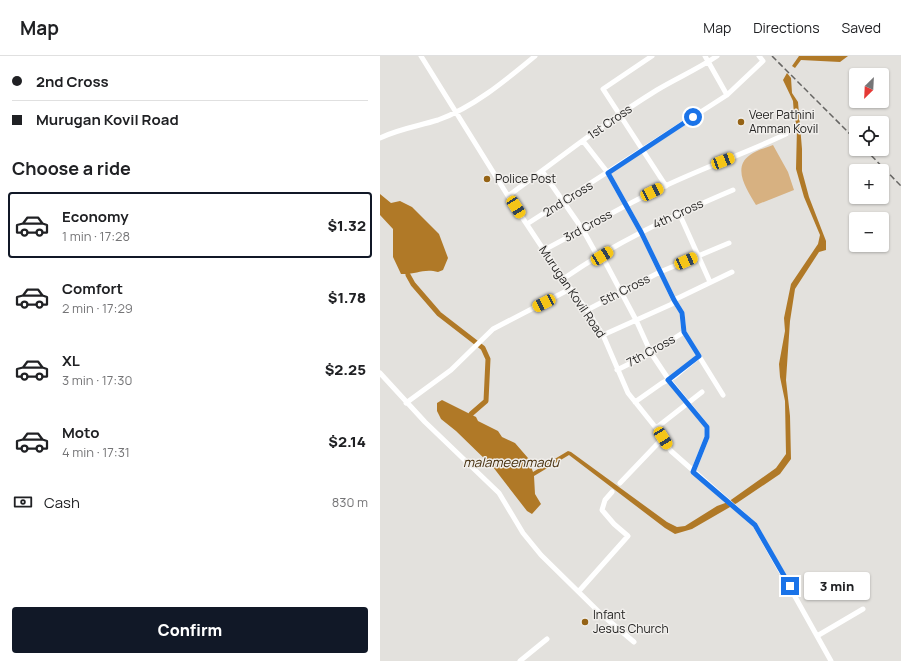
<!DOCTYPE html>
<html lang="en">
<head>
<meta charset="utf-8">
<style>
  :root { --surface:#fff; --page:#f6f6f6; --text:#202124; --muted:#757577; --line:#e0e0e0; --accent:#111827 }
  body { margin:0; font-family:Manrope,sans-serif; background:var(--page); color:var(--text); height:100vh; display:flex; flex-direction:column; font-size:15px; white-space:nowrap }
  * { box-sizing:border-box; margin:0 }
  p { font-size:13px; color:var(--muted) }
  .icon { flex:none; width:22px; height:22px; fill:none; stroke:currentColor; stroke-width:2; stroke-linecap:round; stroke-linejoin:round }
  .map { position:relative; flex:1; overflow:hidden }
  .drawer { display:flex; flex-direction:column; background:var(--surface); width:380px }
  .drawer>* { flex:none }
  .guide { display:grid; align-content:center; height:88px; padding:0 12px; background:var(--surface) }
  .needle { width:26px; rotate:204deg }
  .tools { position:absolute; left:469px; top:12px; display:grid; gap:8px }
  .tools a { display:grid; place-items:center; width:40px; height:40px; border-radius:4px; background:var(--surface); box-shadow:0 1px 3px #0004; font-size:20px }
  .end { position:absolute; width:18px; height:18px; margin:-9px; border:5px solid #1a73e8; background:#fff; box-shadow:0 0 0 2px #fff }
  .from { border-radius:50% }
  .bubble { position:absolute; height:28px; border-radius:4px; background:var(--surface); box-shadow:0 1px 3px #0004; font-size:13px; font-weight:800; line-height:28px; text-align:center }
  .car { position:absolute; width:12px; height:24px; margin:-12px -6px; border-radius:5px; box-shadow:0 0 3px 1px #0007; background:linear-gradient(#f5c518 24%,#345 0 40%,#f5c518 0 76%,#345 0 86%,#f5c518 0) }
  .guide b { display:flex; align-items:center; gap:14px; height:38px; font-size:15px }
  .guide b+b { border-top:1px solid var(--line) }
  .guide i { width:10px; height:10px; background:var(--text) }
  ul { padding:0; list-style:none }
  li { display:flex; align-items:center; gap:12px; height:66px; margin:0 8px 6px; padding:0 4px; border:2px solid transparent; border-radius:4px }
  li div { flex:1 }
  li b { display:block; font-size:15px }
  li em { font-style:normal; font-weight:800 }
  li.current { border-color:var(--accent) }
  li>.icon { width:36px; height:36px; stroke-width:1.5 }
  h2 { padding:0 12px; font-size:18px; line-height:48px }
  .pay { display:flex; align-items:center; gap:10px; height:44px; padding:0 12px; font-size:15px }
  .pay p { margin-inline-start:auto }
  .action { display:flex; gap:8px; margin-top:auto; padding:8px 12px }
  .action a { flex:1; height:46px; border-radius:4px; background:var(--accent); color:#fff; font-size:16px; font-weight:800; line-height:46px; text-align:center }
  header { display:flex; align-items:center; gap:24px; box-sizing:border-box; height:56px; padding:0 20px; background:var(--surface); border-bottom:1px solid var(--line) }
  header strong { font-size:19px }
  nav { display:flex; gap:22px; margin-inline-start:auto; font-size:14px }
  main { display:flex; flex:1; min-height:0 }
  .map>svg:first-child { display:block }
  .green { fill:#d7b181 }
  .water { fill:#b07927 }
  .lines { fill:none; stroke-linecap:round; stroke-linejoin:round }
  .canal { stroke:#b07927; stroke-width:5 }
  .minor { stroke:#fff; stroke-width:5 }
  .rail { stroke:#666563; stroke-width:1.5; stroke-dasharray:6 3; stroke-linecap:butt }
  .route { stroke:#1a73e8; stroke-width:5 }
  .poi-dot { fill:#956315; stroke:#f0eeeb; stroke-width:1.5 }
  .labels { text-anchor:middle; stroke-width:3; stroke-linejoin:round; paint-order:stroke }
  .poi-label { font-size:12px; fill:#242322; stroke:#f0eeeb; text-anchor:start }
  .street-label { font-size:12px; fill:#242322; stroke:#f0eeeb }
  .water-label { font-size:13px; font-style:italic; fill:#452e0c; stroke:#f0eeeb }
</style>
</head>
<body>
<header>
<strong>Map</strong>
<nav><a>Map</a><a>Directions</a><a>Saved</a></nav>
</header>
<main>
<section class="drawer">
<div class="guide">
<b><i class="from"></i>2nd Cross</b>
<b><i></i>Murugan Kovil Road</b>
</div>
<h2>Choose a ride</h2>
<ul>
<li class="current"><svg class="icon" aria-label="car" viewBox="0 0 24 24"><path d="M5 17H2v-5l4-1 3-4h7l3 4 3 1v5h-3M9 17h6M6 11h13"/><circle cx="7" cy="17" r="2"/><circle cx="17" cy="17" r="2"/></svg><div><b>Economy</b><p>1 min · 17:28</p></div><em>$1.32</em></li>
<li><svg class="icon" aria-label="car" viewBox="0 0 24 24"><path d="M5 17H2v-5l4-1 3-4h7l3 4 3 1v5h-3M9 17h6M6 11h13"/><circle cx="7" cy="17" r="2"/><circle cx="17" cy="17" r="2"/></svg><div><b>Comfort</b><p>2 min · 17:29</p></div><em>$1.78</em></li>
<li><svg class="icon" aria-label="car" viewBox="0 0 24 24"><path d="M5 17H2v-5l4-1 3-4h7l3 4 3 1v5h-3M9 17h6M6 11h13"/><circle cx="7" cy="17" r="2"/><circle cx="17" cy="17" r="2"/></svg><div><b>XL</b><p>3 min · 17:30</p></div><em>$2.25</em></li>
<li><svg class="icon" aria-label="car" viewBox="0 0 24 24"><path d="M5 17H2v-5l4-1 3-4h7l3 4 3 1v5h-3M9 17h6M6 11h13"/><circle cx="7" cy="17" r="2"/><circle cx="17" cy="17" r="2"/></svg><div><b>Moto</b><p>4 min · 17:31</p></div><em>$2.14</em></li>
</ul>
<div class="pay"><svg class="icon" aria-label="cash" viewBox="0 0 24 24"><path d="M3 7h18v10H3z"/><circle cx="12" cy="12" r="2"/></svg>Cash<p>830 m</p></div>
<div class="action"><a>Confirm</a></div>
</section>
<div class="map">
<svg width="521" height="605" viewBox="0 0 521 605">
  <rect width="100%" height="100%" fill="#e3e1dd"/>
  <path class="green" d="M393 89 408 116 414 134 376 149C368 135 351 112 370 99 376 94 386 92 393 89Z"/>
  <path class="water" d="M419 0H468L460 6 421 4 415 12 412 10Z
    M407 17 411 22 412 37 418 46 422 93V115L429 141 446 185V194L439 196 415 233 410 265 406 324 410 360 411 403 400 418 357 447 312 473 295 478 285 472 189 399 154 420 155 438 161 448 152 458 147 455 113 411 76 375 61 363 57 355V347L62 344 96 361 98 365 118 375 122 381 135 387 148 402 153 416 188 395 191 396 287 466 297 471 305 470 337 450 348 446 396 412 406 398 405 345 400 321 399 308 405 275 404 262 411 228 438 188 440 179 424 141 416 113 417 71 414 59 413 45 403 24Z
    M0 138 11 147 20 145 32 151 59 178 68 202 63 214 58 216C43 212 36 219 21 218L13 201V173L0 159Z"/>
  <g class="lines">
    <path class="canal" d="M28 219 33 228 59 258 103 292 108 303 106 345 91 358"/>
    <path class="minor" d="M41 0 128 140 183 223 207 254 223 279 248 337 276 372 291 395 375 469 451 605
      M272 0 223 33 286 130
      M325 0 347 39
      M0 82C18 73 39 70 58 64 94 51 126 24 155 0
      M203 85 228 117 261 176 294 244 302 257 304 276 343 339
      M162 115 203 174 218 201
      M128 140C177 104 225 66 277 34 297 22 318 13 337 0
      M299 157 330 226
      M147 168 347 39 383 5 379 0
      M164 194C204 173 244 149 285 130 325 111 366 97 406 78
      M222 200 256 264 271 297 289 324 327 371V381L313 416
      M183 223C236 186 294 159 353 134
      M207 254 280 216 349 187
      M223 279 292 248 294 244 352 216
      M237 314 271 297 304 276
      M0 317 45 366 119 437 143 477 161 499 221 558 254 586
      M255 346 282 327 294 321 319 300
      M26 347 71 314 113 273 190 233
      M276 372 322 336
      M240 427 283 382
      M199 535 248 480 234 468 222 454 225 444 232 436
      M437 580 483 553
      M140 605 167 583"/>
    <path class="rail" d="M392 0 476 84
      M485 93 521 130"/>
  </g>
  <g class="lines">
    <path class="route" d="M313 61 228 117 261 176 294 244 302 257 304 276 319 300 288 324 327 371V381L313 416 375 469 410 530"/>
  </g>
  <g class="poi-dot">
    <circle cx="361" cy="66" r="4"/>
    <circle cx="107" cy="123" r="4"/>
    <circle cx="205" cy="566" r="4"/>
  </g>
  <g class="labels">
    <g class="poi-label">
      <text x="369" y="63">Veer Pathini<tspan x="369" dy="14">Amman Kovil</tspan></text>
      <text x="115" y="127">Police Post</text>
      <text x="213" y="563">Infant<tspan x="213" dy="14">Jesus Church</tspan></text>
    </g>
    <g class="street-label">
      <text transform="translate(230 66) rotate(-35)" y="4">1st Cross</text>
      <text transform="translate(188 143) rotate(-32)" y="4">2nd Cross</text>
      <text transform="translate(298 158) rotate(-25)" y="4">4th Cross</text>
      <text transform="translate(208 170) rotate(-29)" y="4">3rd Cross</text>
      <text transform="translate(245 234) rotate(-27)" y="4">5th Cross</text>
      <text transform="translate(192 236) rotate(56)" y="4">Murugan Kovil Road</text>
      <text transform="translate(271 295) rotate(-29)" y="4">7th Cross</text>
    </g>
    <g class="water-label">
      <text x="131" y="411">malameenmadu</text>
    </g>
  </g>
</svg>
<div class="tools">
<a><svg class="needle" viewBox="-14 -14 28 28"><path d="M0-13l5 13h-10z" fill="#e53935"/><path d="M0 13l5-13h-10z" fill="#757577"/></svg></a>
<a><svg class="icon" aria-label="locate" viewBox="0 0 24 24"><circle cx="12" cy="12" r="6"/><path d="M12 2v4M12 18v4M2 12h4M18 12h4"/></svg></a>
<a>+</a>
<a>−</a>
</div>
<i class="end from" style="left:313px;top:61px"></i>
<i class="end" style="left:410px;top:530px"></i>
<div class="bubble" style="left:424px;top:516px;width:66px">3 min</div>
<i class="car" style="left:343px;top:105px;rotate:69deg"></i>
<i class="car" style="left:272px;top:136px;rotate:64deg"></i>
<i class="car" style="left:136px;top:151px;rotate:147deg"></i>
<i class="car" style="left:222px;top:200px;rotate:58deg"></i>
<i class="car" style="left:306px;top:205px;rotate:66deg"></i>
<i class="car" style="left:164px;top:247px;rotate:243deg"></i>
<i class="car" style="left:283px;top:382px;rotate:148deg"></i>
</div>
</main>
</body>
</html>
